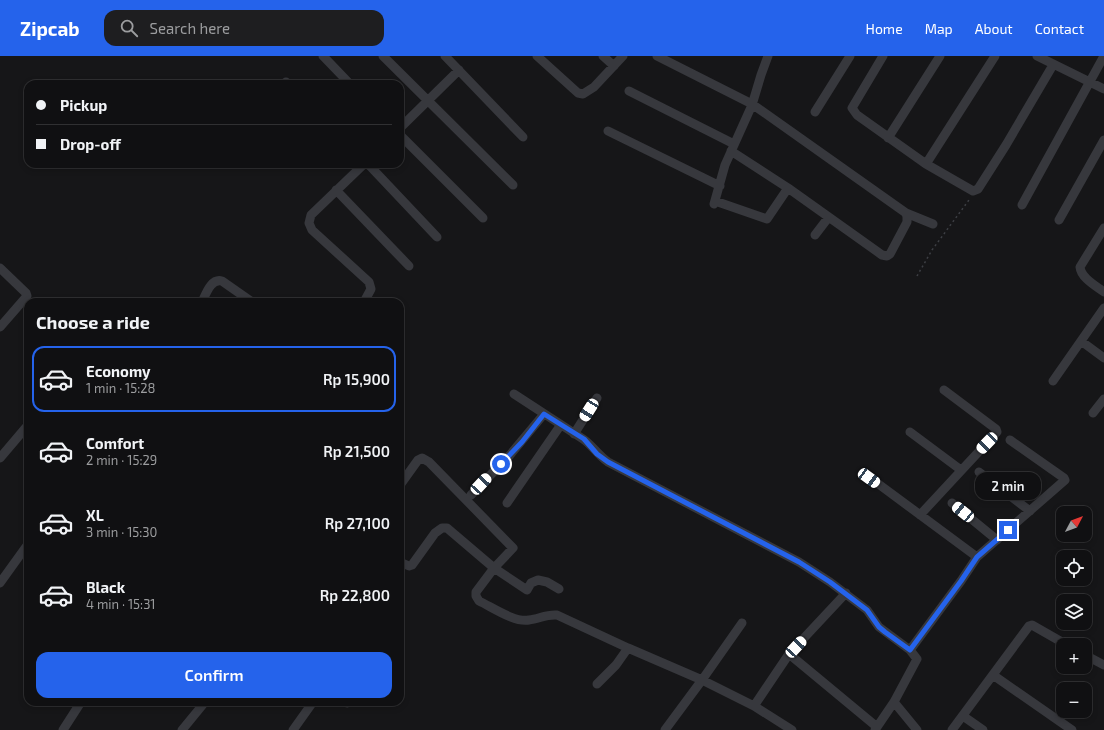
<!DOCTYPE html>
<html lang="en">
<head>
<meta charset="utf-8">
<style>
  :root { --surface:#101012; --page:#1e1e20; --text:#f1f3f6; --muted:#9c9d9f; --line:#303032; --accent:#2563eb }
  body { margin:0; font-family:"Exo 2",sans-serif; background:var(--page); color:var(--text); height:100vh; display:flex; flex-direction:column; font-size:15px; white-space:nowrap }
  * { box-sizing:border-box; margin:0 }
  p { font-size:13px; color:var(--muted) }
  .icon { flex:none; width:22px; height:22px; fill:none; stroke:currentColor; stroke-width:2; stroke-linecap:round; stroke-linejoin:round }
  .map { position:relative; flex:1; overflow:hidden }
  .panel { position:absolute; left:24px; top:242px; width:380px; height:408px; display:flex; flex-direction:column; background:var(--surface); border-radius:12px; box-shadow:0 2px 6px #0003,0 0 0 1px var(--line) }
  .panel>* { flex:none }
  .hud { position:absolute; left:24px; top:24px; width:380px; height:88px; border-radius:12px; box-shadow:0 2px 6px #0003,0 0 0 1px var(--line); display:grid; align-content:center; height:88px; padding:0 12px; background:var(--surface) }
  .needle { width:26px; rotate:49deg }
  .tools { position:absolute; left:1056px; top:450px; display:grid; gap:8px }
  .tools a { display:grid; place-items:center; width:36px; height:36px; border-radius:8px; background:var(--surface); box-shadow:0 2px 6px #0003,0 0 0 1px var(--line); font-size:20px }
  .end { position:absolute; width:18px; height:18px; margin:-9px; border:5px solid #2563eb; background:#fff; box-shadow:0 0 0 2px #fff }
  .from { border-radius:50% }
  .bubble { position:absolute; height:28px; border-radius:12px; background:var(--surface); box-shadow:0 2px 6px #0003,0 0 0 1px var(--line); font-size:13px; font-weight:600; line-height:28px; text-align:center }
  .car { position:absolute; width:12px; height:24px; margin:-12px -6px; border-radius:5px; box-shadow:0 0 3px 1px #0007; background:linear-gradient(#fff 24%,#345 0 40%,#fff 0 76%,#345 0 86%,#fff 0) }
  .hud b { display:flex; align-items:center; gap:14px; height:38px; font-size:15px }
  .hud b+b { border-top:1px solid var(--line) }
  .hud i { width:10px; height:10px; background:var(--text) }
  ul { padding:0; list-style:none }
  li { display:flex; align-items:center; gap:12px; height:66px; margin:0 8px 6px; padding:0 4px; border:2px solid transparent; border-radius:12px }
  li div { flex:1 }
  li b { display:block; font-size:15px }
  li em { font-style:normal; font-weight:600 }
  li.current { border-color:var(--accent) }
  li>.icon { width:36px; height:36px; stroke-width:1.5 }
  h2 { padding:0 12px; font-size:18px; line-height:48px }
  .action { display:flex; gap:8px; margin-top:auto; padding:8px 12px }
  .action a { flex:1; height:46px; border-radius:12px; background:var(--accent); color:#fff; font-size:16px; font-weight:600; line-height:46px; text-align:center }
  header { display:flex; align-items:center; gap:24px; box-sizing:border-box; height:56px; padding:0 20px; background:var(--accent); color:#fff }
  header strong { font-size:19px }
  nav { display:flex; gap:22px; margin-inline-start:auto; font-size:14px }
  .search { width:280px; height:36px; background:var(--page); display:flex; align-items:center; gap:10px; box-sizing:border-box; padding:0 14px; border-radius:12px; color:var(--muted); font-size:15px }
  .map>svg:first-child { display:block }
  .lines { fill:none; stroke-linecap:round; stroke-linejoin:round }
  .path { stroke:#3d3f44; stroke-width:1.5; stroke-dasharray:2 3; stroke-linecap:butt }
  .minor { stroke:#37383d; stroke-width:9 }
  .route { stroke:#2563eb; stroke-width:5 }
</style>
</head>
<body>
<header>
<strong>Zipcab</strong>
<div class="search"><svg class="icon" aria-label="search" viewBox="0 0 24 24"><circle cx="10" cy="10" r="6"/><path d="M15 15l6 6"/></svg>Search here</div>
<nav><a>Home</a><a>Map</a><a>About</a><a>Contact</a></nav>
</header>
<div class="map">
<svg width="1104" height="674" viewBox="0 0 1104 674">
  <rect width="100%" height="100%" fill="#161618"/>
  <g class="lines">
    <path class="path" d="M917 220 932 194 969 144"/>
    <path class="minor" d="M323 0 350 28
      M383 0 513 129
      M445 0 523 81
      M537 0 578 37 583 38 594 31 623 0
      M603 0 614 10
      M657 0 752 48 906 157 907 161V166L890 198 887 200 882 199 788 132 731 95
      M883 0 852 52 857 59 926 108 973 135 978 133 1006 89 1053 9
      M1037 0 1104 33
      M286 26 288 28
      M629 35 734 88
      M815 56 850 0
      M400 72 459 14
      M608 75 720 130
      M400 79 483 162
      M888 82 940 0
      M368 108 437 181
      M926 108 995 0
      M336 134 409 210
      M715 145 767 163 788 132
      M714 148 725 109 752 49 761 19 768 0
      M1022 149 1104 0
      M906 157 933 168
      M1059 164 1104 84
      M1104 172 1080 211C1081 222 1096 230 1104 236
      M815 179 828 162
      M0 212 26 237 27 240 0 271
      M202 246C206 238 211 222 222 225L252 246
      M364 246 371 233 369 226 312 174 309 167 311 159 364 108
      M1081 285 1104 302
      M1053 325 1104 252
      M514 338C537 353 560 368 583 383 591 388 598 399 608 406L799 506 830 526 867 554 879 571 910 594 917 603 894 646 875 674
      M1093 357 1104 343
      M910 376 961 414
      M574 378 597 342
      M0 402 28 369
      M979 416 1030 455
      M869 421 977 501
      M400 429 418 404 422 402 429 406 513 492 494 512 527 534 531 527 538 524 547 526 559 533
      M471 439 510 399 544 358
      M507 447 560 370
      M952 447 997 484
      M920 459 997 376 996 373 944 334
      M400 506 409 510 412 509 435 477 442 472H447L494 512 476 536V540L479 545C492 551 515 567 529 564 539 563 546 558 557 559L628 592 702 624 754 650 792 674
      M0 527 28 488
      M846 537 789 598 877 671
      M910 594 961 525 977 501 1065 424 1064 422 1010 384
      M1085 599 1104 609
      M993 619 1072 674
      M597 628 616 609 628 592
      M345 646 347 647
      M894 646 917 674
      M754 650 789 598
      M963 660 983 674
      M63 674 81 646
      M182 674 205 646
      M293 674 313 646
      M665 674 702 624 742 567
      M952 674 1029 570 1032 569 1067 589"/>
  </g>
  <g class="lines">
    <path class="route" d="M501 408 522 386 544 358 584 383 597 398 608 406 799 506 830 526 867 554 879 571 885 576 910 594 961 525 977 501 1008 474"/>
  </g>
</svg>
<div class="tools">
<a><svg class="needle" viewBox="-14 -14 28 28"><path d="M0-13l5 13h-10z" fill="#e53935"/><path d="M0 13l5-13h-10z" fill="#9c9d9f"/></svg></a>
<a><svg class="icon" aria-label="locate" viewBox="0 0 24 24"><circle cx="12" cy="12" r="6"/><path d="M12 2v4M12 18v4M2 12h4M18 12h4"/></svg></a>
<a><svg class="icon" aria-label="layers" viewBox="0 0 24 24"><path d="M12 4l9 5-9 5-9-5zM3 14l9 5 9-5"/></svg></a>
<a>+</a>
<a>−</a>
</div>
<i class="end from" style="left:501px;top:408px"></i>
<i class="end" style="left:1008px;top:474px"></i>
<div class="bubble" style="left:975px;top:416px;width:66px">2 min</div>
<i class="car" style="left:589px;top:354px;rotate:212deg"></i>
<i class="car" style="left:987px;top:387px;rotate:224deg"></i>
<i class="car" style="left:869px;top:422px;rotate:126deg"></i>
<i class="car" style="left:481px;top:428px;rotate:43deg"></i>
<i class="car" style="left:963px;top:456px;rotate:309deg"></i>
<i class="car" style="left:796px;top:591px;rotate:43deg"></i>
<div class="hud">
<b><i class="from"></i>Pickup</b>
<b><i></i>Drop-off</b>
</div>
<section class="panel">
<h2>Choose a ride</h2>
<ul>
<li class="current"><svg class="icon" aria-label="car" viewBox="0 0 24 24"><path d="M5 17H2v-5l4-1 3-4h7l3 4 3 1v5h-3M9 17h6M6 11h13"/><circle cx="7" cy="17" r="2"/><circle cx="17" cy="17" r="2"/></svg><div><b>Economy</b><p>1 min · 15:28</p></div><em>Rp 15,900</em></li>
<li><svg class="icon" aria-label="car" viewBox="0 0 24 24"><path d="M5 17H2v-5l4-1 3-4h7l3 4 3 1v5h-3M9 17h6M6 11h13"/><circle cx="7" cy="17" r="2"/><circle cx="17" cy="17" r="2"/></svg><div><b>Comfort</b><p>2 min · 15:29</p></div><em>Rp 21,500</em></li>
<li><svg class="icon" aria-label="car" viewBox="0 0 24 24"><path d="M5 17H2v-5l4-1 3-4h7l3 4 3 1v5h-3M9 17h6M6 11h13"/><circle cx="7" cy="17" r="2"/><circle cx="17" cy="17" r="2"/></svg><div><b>XL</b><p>3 min · 15:30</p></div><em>Rp 27,100</em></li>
<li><svg class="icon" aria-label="car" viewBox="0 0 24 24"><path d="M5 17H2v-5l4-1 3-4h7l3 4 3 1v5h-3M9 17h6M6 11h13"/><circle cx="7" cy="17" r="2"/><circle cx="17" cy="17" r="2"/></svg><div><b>Black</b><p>4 min · 15:31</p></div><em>Rp 22,800</em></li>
</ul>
<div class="action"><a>Confirm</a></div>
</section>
</div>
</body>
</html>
